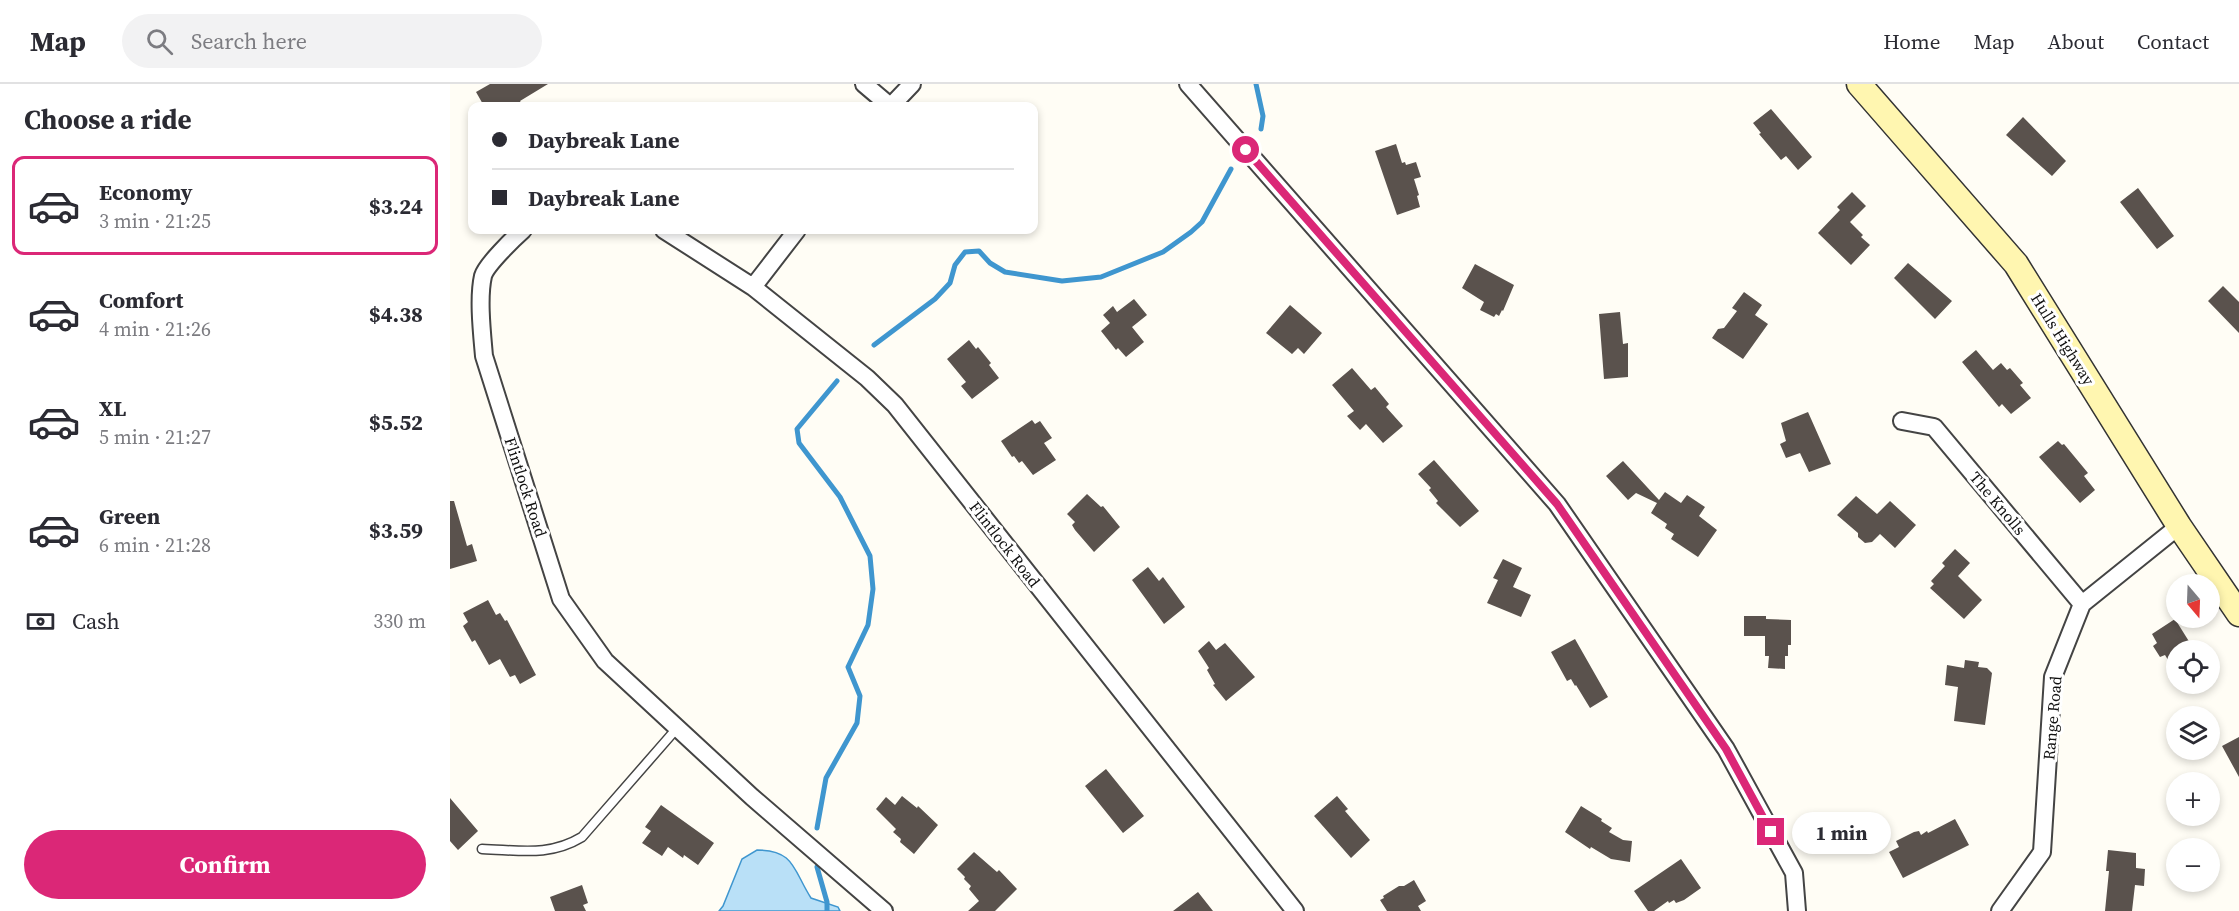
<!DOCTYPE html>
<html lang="en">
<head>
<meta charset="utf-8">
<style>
  :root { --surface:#fff; --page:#f2f2f3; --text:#2b2b33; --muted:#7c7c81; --line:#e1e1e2; --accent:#db2777 }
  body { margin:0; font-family:"Source Serif 4",serif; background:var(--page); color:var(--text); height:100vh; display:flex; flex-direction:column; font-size:22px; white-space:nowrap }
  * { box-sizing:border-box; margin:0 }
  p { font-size:20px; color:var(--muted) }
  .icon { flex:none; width:33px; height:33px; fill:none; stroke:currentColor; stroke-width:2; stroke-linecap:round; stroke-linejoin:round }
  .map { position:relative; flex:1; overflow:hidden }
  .sheet { display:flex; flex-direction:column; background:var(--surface); width:450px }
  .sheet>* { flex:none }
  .banner { position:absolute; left:18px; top:18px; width:570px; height:132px; border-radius:12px; box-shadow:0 3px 9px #0003; display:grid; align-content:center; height:132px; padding:0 24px; background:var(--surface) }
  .needle { width:39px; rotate:161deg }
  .tools { position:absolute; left:1716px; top:490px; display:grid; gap:12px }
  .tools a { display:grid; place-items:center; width:54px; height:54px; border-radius:50%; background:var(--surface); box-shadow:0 3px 9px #0003; font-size:30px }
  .end { position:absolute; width:27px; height:27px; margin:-14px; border:8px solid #db2777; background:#fff; box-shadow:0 0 0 3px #fff }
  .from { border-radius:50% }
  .bubble { position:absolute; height:42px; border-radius:21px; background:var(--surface); box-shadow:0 3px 9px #0003; font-size:20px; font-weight:700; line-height:42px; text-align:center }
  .banner b { display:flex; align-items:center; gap:21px; height:57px; font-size:22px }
  .banner b+b { border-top:2px solid var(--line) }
  .banner i { width:15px; height:15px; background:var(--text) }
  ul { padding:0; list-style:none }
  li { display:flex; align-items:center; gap:18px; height:99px; margin:0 12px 9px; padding:0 12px; border:3px solid transparent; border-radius:12px }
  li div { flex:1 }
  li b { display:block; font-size:22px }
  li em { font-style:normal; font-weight:700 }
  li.current { border-color:var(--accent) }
  li>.icon { width:54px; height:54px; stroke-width:1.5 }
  h2 { padding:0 24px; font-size:27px; line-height:72px }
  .pay { display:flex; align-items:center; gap:15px; height:66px; padding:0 24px; font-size:22px }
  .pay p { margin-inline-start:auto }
  .cta { display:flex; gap:12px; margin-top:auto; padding:12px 24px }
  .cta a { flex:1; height:69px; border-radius:36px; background:var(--accent); color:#fff; font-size:24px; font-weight:700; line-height:69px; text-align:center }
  header { display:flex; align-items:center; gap:36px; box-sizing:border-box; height:84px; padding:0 30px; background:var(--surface); border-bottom:2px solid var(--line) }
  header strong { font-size:28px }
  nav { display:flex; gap:33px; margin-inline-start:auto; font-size:21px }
  .search { width:420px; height:54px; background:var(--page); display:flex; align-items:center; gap:15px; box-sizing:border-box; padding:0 21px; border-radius:33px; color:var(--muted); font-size:22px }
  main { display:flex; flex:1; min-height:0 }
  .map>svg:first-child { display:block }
  .water { fill:#b9e0f7; stroke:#3f96cf; stroke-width:1.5 }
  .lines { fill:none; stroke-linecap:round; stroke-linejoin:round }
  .stream { stroke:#3f96cf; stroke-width:5 }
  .building { fill:#5a524d }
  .lane-casing { stroke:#444; stroke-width:11 }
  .street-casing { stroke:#444; stroke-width:20 }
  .secondary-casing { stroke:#333; stroke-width:27 }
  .lane { stroke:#fff; stroke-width:8 }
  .street { stroke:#fff; stroke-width:16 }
  .secondary { stroke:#fff6b0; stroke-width:24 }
  .route { stroke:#db2777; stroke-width:8 }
  .labels { text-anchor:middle; stroke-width:6; stroke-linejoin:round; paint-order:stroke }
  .street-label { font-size:16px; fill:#111; stroke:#fff }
</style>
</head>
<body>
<header>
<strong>Map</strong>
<div class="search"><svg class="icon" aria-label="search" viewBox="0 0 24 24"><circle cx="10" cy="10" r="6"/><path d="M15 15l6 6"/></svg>Search here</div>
<nav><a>Home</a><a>Map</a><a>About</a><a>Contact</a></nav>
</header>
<main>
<section class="sheet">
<h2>Choose a ride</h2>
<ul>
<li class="current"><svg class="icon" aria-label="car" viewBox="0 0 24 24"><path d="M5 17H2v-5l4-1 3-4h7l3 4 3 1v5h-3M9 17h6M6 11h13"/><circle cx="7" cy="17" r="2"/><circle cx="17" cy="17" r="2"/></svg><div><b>Economy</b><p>3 min · 21:25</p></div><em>$3.24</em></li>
<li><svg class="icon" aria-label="car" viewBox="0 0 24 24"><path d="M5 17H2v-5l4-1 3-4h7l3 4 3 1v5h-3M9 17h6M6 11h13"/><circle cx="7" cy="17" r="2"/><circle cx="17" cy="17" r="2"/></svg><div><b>Comfort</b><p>4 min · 21:26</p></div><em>$4.38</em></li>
<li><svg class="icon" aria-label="car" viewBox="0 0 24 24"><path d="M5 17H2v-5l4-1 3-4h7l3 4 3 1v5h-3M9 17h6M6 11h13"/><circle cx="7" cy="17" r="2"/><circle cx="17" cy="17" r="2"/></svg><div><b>XL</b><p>5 min · 21:27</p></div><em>$5.52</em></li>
<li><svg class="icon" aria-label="car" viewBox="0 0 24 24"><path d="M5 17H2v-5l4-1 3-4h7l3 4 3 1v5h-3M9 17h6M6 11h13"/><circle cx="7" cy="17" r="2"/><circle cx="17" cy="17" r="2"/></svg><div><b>Green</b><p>6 min · 21:28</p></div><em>$3.59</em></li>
</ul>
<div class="pay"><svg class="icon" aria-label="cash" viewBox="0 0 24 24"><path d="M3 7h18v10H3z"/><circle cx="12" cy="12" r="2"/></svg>Cash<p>330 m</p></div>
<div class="cta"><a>Confirm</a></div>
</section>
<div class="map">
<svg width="1789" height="827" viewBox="0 0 1789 827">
  <rect width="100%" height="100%" fill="#fffdf5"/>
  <path class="water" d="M307 766C345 766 343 786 361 814L388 823 390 827H269L273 822 292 775Z"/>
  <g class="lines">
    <path class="stream" d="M806 0 813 32 811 45
      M424 261 485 215 500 199 505 181 515 168 529 167 540 179 555 188 612 197 651 193 713 168 741 148 752 138 781 85
      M367 744 376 694 407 639 410 612 398 583 418 541 423 505 420 472 390 413 349 359 347 345 387 297
      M367 783 377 818V827"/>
  </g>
  <path class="building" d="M40 0H98L70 17 73 22H34L26 8Z
    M1321 25 1362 73 1348 86 1336 72 1331 76 1309 50 1311 49 1303 39Z
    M1573 33 1616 77 1602 92 1556 51Z
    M946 60 952 79 955 78 956 81 966 78 971 93 964 95 969 111 967 112 970 123 947 131 925 67Z
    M1688 104 1724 152 1707 165 1670 118Z
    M1402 108 1416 122 1400 138 1413 151 1411 153 1420 161 1401 181 1368 149 1390 126 1387 123Z
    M1458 179 1502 217 1485 235 1444 194Z
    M1025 180 1064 201 1053 227 1052 226 1049 232 1046 230 1044 233 1030 226 1034 218 1012 204Z
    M1773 202 1789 218V249L1758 217Z
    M1294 208 1312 221 1305 231 1318 240 1293 275 1262 254 1268 245 1274 244 1287 227 1282 224Z
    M684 215 697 231 682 243 694 258 676 273 668 264 666 266 651 247 660 239 653 231 663 222 667 228Z
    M840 221 872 249 854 270 848 264 842 270 816 249Z
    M1170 228 1173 260 1178 259V293L1154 295 1149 230Z
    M519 256 526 265 528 263 541 279 539 281 549 294 522 315 511 302 516 298 497 275Z
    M1526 266 1543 286 1551 279 1557 286 1560 284 1573 299 1570 301 1581 314 1561 330 1552 320 1549 323 1512 278Z
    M902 284 921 306 925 303 939 320 936 323 953 342 933 359 916 340 910 346 897 332 904 327 882 301Z
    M1358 328 1381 380 1359 388 1350 369 1336 374 1330 360 1336 357 1331 339Z
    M582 336 585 340 590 337 602 354 594 359 606 376 583 391 572 377 569 379 564 372 562 373 551 357Z
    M1608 357 1612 361 1614 360 1638 389 1634 392 1645 406 1630 419 1589 373Z
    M984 376 1029 427 1010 443 986 419 988 417 979 406 981 404 968 390Z
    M1173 377 1209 416 1215 408 1231 419 1237 411 1255 423 1249 432 1267 446 1248 473 1221 455 1224 450 1215 444 1217 440 1201 429 1207 419 1186 409 1178 416 1156 392Z
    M637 410 651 423 653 422 670 443 644 468 625 446 622 441 625 438 617 430Z
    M1406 412 1427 430 1440 417 1466 441 1445 464 1430 450 1422 458 1415 459 1408 453V449L1387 431Z
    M0 417H4L17 462 22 460 27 477 0 485Z
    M1505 465 1520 479 1508 492 1532 516 1514 535 1480 504 1484 500 1481 497 1495 482 1492 479Z
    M1053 475 1072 484 1063 503 1081 511 1071 533 1037 519 1048 496 1043 494Z
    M698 483 709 497 713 493 735 523 714 540 682 496Z
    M38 516 46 531 50 529 55 537 57 536 86 591 70 600 65 591 60 593 50 575 39 581 25 556 22 558 13 542 18 538 13 529Z
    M1294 532H1316V535L1341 536V561H1338V572H1335V585L1318 584 1319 572H1315V552H1294Z
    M1725 535 1745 567H1726V589L1715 571 1710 573 1703 562 1707 559 1702 550Z
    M1125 555 1158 613 1140 624 1126 601 1125 602 1121 595 1117 597 1101 568Z
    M759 557 766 566 775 559 805 593 776 617 763 601 765 600 757 586 759 584 748 567Z
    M1515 576 1529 578 1528 583 1537 584 1542 589 1535 641 1504 637 1508 603 1495 601 1497 581 1514 584Z
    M1789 653V693L1772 662Z
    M656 685 694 732 673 749 635 702Z
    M452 712 467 724 468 722 488 741 464 770 450 758 451 755 443 748 446 745 426 725 436 713 445 721Z
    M887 712 898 725 895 727 920 756 901 774 864 732Z
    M0 714 28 747 8 766 0 757Z
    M211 721 264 759 248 781 234 771 233 774 218 763 212 772 192 759 201 747 195 743Z
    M1131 722 1152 735 1151 737 1162 744 1159 748 1173 756 1182 757 1180 778 1161 775 1141 763 1140 765 1115 748Z
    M1505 735 1519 761 1453 794 1439 768 1449 763 1446 757 1464 748 1469 747 1471 751 1477 747 1478 749Z
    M1658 766 1686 769V784L1695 785 1694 802 1685 801 1682 827H1655L1659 787H1656Z
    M524 768 547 788 549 786 567 805 545 827H518L529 817 519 805 521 802 514 795 515 793 507 785Z
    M1231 775 1251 804 1234 816 1226 819 1224 816 1219 819 1218 817 1204 827H1198L1184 807Z
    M964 796 976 817 968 822 971 827H937L930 816 934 814 933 812 949 802H954Z
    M132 801 138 819 133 821 136 827H105L100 813Z
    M748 808 763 827H723Z"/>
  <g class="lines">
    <g class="lane-casing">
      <path id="lane" d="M32 765C69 766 99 773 132 753L228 643"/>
    </g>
    <g class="street-casing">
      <path id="street" d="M414 0 440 22
        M738 0 1107 420 1276 665 1344 789 1347 827
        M441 22 462 0
        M73 146C64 154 36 181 33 192 28 214 32 249 34 272L111 515 155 577 302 713 434 827
        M214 146 303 203 417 294 445 321 845 827
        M303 203 347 146
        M1452 337 1484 343 1632 520
        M1550 827 1592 768 1603 593 1632 520 1729 442"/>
    </g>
    <g class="secondary-casing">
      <path id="secondary" d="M1409 0 1566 180 1729 442 1789 530"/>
    </g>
    <use href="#lane" class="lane"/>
    <use href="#street" class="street"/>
    <use href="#secondary" class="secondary"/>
  </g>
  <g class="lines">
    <path class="route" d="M796 66 1107 420 1276 665 1321 748"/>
  </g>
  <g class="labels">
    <g class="street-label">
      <text transform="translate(1613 255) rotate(58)" y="6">Hulls Highway</text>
      <text transform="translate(76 403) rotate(72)" y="6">Flintlock Road</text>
      <text transform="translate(1548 419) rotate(50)" y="6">The Knolls</text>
      <text transform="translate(555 460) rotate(52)" y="6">Flintlock Road</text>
      <text transform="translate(1602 634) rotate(-85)" y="6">Range Road</text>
    </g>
  </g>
</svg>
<div class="tools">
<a><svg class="needle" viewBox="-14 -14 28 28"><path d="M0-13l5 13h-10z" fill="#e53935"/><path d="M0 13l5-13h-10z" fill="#7c7c81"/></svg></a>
<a><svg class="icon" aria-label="locate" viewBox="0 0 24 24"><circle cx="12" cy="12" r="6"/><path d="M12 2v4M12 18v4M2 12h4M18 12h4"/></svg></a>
<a><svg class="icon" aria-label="layers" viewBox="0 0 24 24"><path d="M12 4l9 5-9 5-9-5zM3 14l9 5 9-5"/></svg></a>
<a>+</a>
<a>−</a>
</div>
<i class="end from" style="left:796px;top:66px"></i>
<i class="end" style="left:1321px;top:748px"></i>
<div class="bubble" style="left:1342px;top:728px;width:99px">1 min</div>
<div class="banner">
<b><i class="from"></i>Daybreak Lane</b>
<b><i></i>Daybreak Lane</b>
</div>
</div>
</main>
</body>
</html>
